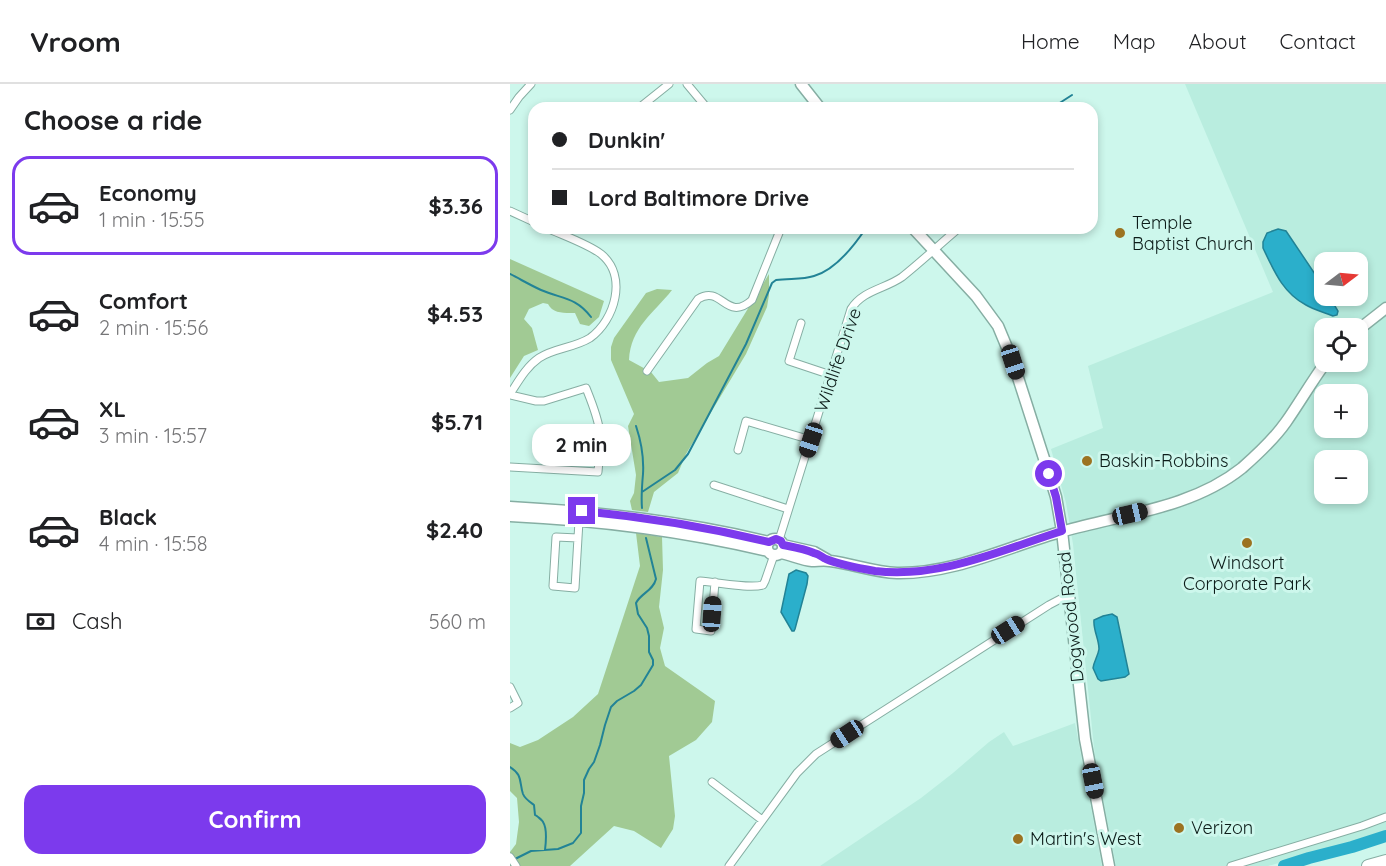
<!DOCTYPE html>
<html lang="en">
<head>
<meta charset="utf-8">
<style>
  :root { --surface:#fff; --page:#f2f2f2; --text:#202124; --muted:#757577; --line:#e0e0e0; --accent:#7c3aed }
  body { margin:0; font-family:Quicksand,sans-serif; background:var(--page); color:var(--text); height:100vh; display:flex; flex-direction:column; font-size:22px; white-space:nowrap }
  * { box-sizing:border-box; margin:0 }
  p { font-size:20px; color:var(--muted) }
  .icon { flex:none; width:33px; height:33px; fill:none; stroke:currentColor; stroke-width:2; stroke-linecap:round; stroke-linejoin:round }
  .map { position:relative; flex:1; overflow:hidden }
  .panel { display:flex; flex-direction:column; background:var(--surface); width:510px }
  .panel>* { flex:none }
  .banner { position:absolute; left:18px; top:18px; width:570px; height:132px; border-radius:18px; box-shadow:0 3px 9px #0003; display:grid; align-content:center; height:132px; padding:0 24px; background:var(--surface) }
  .needle { width:39px; rotate:74deg }
  .fabs { position:absolute; left:804px; top:168px; display:grid; gap:12px }
  .fabs a { display:grid; place-items:center; width:54px; height:54px; border-radius:12px; background:var(--surface); box-shadow:0 3px 9px #0003; font-size:30px }
  .end { position:absolute; width:27px; height:27px; margin:-14px; border:8px solid #7c3aed; background:#fff; box-shadow:0 0 0 3px #fff }
  .from { border-radius:50% }
  .bubble { position:absolute; height:42px; border-radius:18px; background:var(--surface); box-shadow:0 3px 9px #0003; font-size:20px; font-weight:700; line-height:42px; text-align:center }
  .car { position:absolute; width:18px; height:36px; margin:-18px -9px; border-radius:8px; box-shadow:0 0 4px 2px #0007; background:linear-gradient(#222 24%,#8ab4d8 0 40%,#222 0 76%,#8ab4d8 0 86%,#222 0) }
  .banner b { display:flex; align-items:center; gap:21px; height:57px; font-size:22px }
  .banner b+b { border-top:2px solid var(--line) }
  .banner i { width:15px; height:15px; background:var(--text) }
  ul { padding:0; list-style:none }
  li { display:flex; align-items:center; gap:18px; height:99px; margin:0 12px 9px; padding:0 12px; border:3px solid transparent; border-radius:18px }
  li div { flex:1 }
  li b { display:block; font-size:22px }
  li em { font-style:normal; font-weight:700 }
  li.active { border-color:var(--accent) }
  li>.icon { width:54px; height:54px; stroke-width:1.5 }
  h2 { padding:0 24px; font-size:27px; line-height:72px }
  .pay { display:flex; align-items:center; gap:15px; height:66px; padding:0 24px; font-size:22px }
  .pay p { margin-inline-start:auto }
  .action { display:flex; gap:12px; margin-top:auto; padding:12px 24px }
  .action a { flex:1; height:69px; border-radius:18px; background:var(--accent); color:#fff; font-size:24px; font-weight:700; line-height:69px; text-align:center }
  header { display:flex; align-items:center; gap:36px; box-sizing:border-box; height:84px; padding:0 30px; background:var(--surface); border-bottom:2px solid var(--line) }
  header strong { font-size:28px }
  nav { display:flex; gap:33px; margin-inline-start:auto; font-size:21px }
  main { display:flex; flex:1; min-height:0 }
  .map>svg:first-child { display:block }
  .built { fill:#b9eddf; fill-rule:evenodd }
  .green { fill:#a1ca94 }
  .water { fill:#2bafcb; stroke:#228396; stroke-width:1.5 }
  .lines { fill:none; stroke-linecap:round; stroke-linejoin:round }
  .stream { stroke:#228396; stroke-width:2 }
  .river { stroke:#2bafcb; stroke-width:12 }
  .minor-casing { stroke:#86aea3; stroke-width:9 }
  .secondary-casing { stroke:#86aea3; stroke-width:13 }
  .motorway-casing { stroke:#86aea3; stroke-width:14 }
  .minor { stroke:#fff; stroke-width:7 }
  .secondary { stroke:#fff; stroke-width:10 }
  .motorway { stroke:#fff; stroke-width:12 }
  .route { stroke:#7c3aed; stroke-width:8 }
  .poi-dot { fill:#9c7321; stroke:#cdf7ec; stroke-width:2 }
  .labels { text-anchor:middle; stroke-width:6; stroke-linejoin:round; paint-order:stroke }
  .poi-label { font-size:18px; fill:#0c1c19; stroke:#cdf7ec; text-anchor:start }
  .street-label { font-size:18px; fill:#0c1c19; stroke:#cdf7ec }
</style>
</head>
<body>
<header>
<strong>Vroom</strong>
<nav><a>Home</a><a>Map</a><a>About</a><a>Contact</a></nav>
</header>
<main>
<section class="panel">
<h2>Choose a ride</h2>
<ul>
<li class="active"><svg class="icon" aria-label="car" viewBox="0 0 24 24"><path d="M5 17H2v-5l4-1 3-4h7l3 4 3 1v5h-3M9 17h6M6 11h13"/><circle cx="7" cy="17" r="2"/><circle cx="17" cy="17" r="2"/></svg><div><b>Economy</b><p>1 min · 15:55</p></div><em>$3.36</em></li>
<li><svg class="icon" aria-label="car" viewBox="0 0 24 24"><path d="M5 17H2v-5l4-1 3-4h7l3 4 3 1v5h-3M9 17h6M6 11h13"/><circle cx="7" cy="17" r="2"/><circle cx="17" cy="17" r="2"/></svg><div><b>Comfort</b><p>2 min · 15:56</p></div><em>$4.53</em></li>
<li><svg class="icon" aria-label="car" viewBox="0 0 24 24"><path d="M5 17H2v-5l4-1 3-4h7l3 4 3 1v5h-3M9 17h6M6 11h13"/><circle cx="7" cy="17" r="2"/><circle cx="17" cy="17" r="2"/></svg><div><b>XL</b><p>3 min · 15:57</p></div><em>$5.71</em></li>
<li><svg class="icon" aria-label="car" viewBox="0 0 24 24"><path d="M5 17H2v-5l4-1 3-4h7l3 4 3 1v5h-3M9 17h6M6 11h13"/><circle cx="7" cy="17" r="2"/><circle cx="17" cy="17" r="2"/></svg><div><b>Black</b><p>4 min · 15:58</p></div><em>$2.40</em></li>
</ul>
<div class="pay"><svg class="icon" aria-label="cash" viewBox="0 0 24 24"><path d="M3 7h18v10H3z"/><circle cx="12" cy="12" r="2"/></svg>Cash<p>560 m</p></div>
<div class="action"><a>Confirm</a></div>
</section>
<div class="map">
<svg width="876" height="782" viewBox="0 0 876 782">
  <rect width="100%" height="100%" fill="#cdf7ec"/>
  <path class="built" d="M675 0H876V748L758 782H606L585 673 563 460 556 419 541 365 593 344 578 282 763 208ZM814 178H848V212H814ZM814 244H848V278H814ZM814 310H848V344H814ZM814 376H848V410H814Z
    M565 639 592 782H310L411 714 443 689 479 658 494 648 503 662Z"/>
  <path class="green" d="M0 175 94 217 89 233 79 242 70 240 65 229C55 229 43 230 38 220L33 219 19 225 14 235 22 244 28 266 14 272 0 294Z
    M259 190V211L257 223 236 270 176 370 168 389 144 408 138 428 122 426 120 417 124 409 126 391 118 342 124 330 101 276V263L104 254 136 209 147 205 162 206C143 230 121 243 119 276L141 288 149 298 178 294 197 279 209 272Z
    M126 449 152 453 153 486 149 523 154 544 150 564 155 582 205 617 202 638 186 656 159 672 165 732 163 745 151 764 124 747 104 742 60 782H0V768L6 760 9 738 7 714 0 707V659L10 663 28 656 63 633 88 610 130 482Z"/>
  <path class="water" d="M768 145 776 147 807 193 805 197 809 202H812L814 204V212H819L828 227 827 231 823 232C814 228 804 226 796 221 773 209 764 187 753 164V158L757 149Z
    M286 486 296 489 298 492 297 500 285 545 284 547H282L271 528 279 490Z
    M602 530 607 533 619 590 615 593 591 597 588 595 583 584C584 577 588 572 589 565 589 555 583 546 584 536L593 532Z"/>
  <g class="lines">
    <path class="stream" d="M536 24 545 22 562 11
      M0 190C10 195 20 201 31 206 52 215 66 213 81 233
      M126 342C131 357 134 374 133 390 132 401 131 412 132 424
      M132 408 165 386 178 370 236 260 262 199 266 196C279 194 292 196 304 192 325 186 344 162 356 144
      M0 683C13 691 9 698 13 710 15 715 20 718 24 721L25 731C26 731 33 737 33 738 37 744 36 758 35 766
      M5 775 21 767 48 765 63 759 71 749V722L74 709V696L79 685 84 678 90 661 95 641 101 623 107 617 124 607 131 601 143 581V576L139 568V552L137 544 128 530 126 519C131 509 143 507 146 495L136 454"/>
    <path class="river" d="M774 782 799 774 842 763 876 752"/>
    <g class="minor-casing">
      <path id="minor" d="M177 0 197 24
        M129 24 159 0
        M0 26 9 13 21 0
        M0 127 24 138
        M291 239 279 277 321 291
        M137 287 188 215C212 200 216 239 242 216L271 144
        M0 310C8 298 16 283 29 274 44 264 64 264 80 254 105 236 118 192 91 170 78 160 52 151 37 144
        M0 311 26 317H34L76 304C82 319 88 333 90 349 91 362 89 375 88 388L0 383
        M228 366 236 337 301 356
        M204 401 278 425
        M68 454 46 453 43 502 65 504 69 437
        M269 456 341 225C353 206 375 205 392 193 412 177 430 160 449 144
        M205 498 201 547 186 545 190 497C207 498 238 505 253 501L255 497 264 471
        M0 603 8 619 0 624
        M202 698 252 736
        M0 773 6 782
        M219 782 287 689 306 670 539 521 558 511
        M721 782 852 742 876 733"/>
    </g>
    <g class="secondary-casing">
      <path id="secondary" d="M291 0 310 24
        M403 144 466 212 488 242 503 278 539 390 546 413 552 447 575 655 599 782
        M848 246 876 224
        M0 423C89 428 172 437 259 458
        M0 432C87 436 173 447 258 467
        M257 463a8 8 0 1 1 16 0a8 8 0 1 1-16 0Z
        M273 461 304 468 318 476
        M271 469C281 471 292 476 302 477 308 477 314 476 320 477 343 480 364 488 387 489 445 490 499 462 554 447 614 430 682 424 732 384 748 370 764 355 776 338 790 318 802 297 816 278"/>
    </g>
    <g class="motorway-casing">
      <path id="motorway" d="M858 782 876 777"/>
    </g>
    <use href="#minor" class="minor"/>
    <use href="#secondary" class="secondary"/>
    <use href="#motorway" class="motorway"/>
  </g>
  <g class="lines">
    <path class="route" d="M72 427C135 433 197 443 259 458L266 455 271 457 273 461C283 463 295 465 304 469 309 470 312 473 316 475 328 480 353 485 365 487 429 495 492 466 552 447L546 413 539 390"/>
  </g>
  <g class="poi-dot">
    <circle cx="610" cy="149" r="6"/>
    <circle cx="577" cy="377" r="6"/>
    <circle cx="737" cy="459" r="6"/>
    <circle cx="669" cy="744" r="6"/>
    <circle cx="508" cy="755" r="6"/>
  </g>
  <g class="labels">
    <g class="poi-label">
      <text x="622" y="145">Temple<tspan x="622" dy="21">Baptist Church</tspan></text>
      <text x="589" y="383">Baskin-Robbins</text>
      <text x="737" y="485" text-anchor="middle">Windsort<tspan x="737" dy="21">Corporate Park</tspan></text>
      <text x="681" y="750">Verizon</text>
      <text x="520" y="761">Martin's West</text>
    </g>
    <g class="street-label">
      <text transform="translate(328 276) rotate(-71)" y="6">Wildlife Drive</text>
      <text transform="translate(561 533) rotate(-96)" y="6">Dogwood Road</text>
    </g>
  </g>
</svg>
<div class="fabs">
<a><svg class="needle" viewBox="-14 -14 28 28"><path d="M0-13l5 13h-10z" fill="#e53935"/><path d="M0 13l5-13h-10z" fill="#757577"/></svg></a>
<a><svg class="icon" aria-label="locate" viewBox="0 0 24 24"><circle cx="12" cy="12" r="6"/><path d="M12 2v4M12 18v4M2 12h4M18 12h4"/></svg></a>
<a>+</a>
<a>−</a>
</div>
<i class="end from" style="left:539px;top:390px"></i>
<i class="end" style="left:72px;top:427px"></i>
<div class="bubble" style="left:22px;top:340px;width:99px">2 min</div>
<i class="car" style="left:503px;top:278px;rotate:162deg"></i>
<i class="car" style="left:301px;top:356px;rotate:198deg"></i>
<i class="car" style="left:620px;top:430px;rotate:77deg"></i>
<i class="car" style="left:202px;top:530px;rotate:4deg"></i>
<i class="car" style="left:498px;top:546px;rotate:58deg"></i>
<i class="car" style="left:337px;top:650px;rotate:237deg"></i>
<i class="car" style="left:583px;top:697px;rotate:169deg"></i>
<div class="banner">
<b><i class="from"></i>Dunkin'</b>
<b><i></i>Lord Baltimore Drive</b>
</div>
</div>
</main>
</body>
</html>
